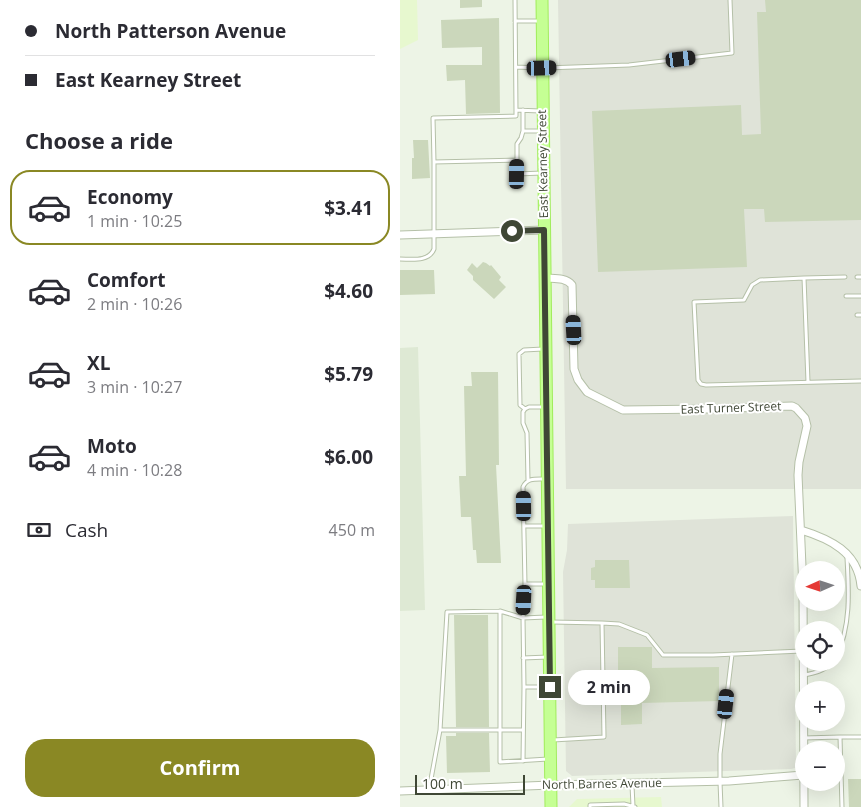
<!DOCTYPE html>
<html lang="en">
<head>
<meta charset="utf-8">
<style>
  :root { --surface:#fff; --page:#f7f7f7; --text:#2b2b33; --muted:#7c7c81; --line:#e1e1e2; --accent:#8a8824 }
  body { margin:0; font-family:"Open Sans",sans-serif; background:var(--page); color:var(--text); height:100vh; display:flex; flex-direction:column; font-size:19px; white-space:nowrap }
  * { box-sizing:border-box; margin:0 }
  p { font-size:16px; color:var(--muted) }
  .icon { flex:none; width:28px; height:28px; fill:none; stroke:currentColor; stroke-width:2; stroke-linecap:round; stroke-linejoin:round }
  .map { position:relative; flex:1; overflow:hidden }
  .sheet { display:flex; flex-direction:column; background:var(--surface); width:400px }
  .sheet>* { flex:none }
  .hud { display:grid; align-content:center; height:110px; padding:0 25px; background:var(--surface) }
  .needle { width:32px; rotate:267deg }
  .fabs { position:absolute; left:395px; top:561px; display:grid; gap:10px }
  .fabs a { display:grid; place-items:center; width:50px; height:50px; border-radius:50%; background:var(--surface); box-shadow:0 5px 20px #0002; font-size:25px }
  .scale { position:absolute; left:15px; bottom:12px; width:110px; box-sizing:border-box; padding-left:5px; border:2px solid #3f4735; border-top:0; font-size:14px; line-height:18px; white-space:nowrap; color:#3f4735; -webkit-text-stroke:4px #fff; paint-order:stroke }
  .end { position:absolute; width:22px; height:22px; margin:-11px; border:6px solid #3f4735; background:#fff; box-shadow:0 0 0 2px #fff }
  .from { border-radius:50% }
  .bubble { position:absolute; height:35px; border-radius:18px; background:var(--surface); box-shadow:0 5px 20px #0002; font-size:16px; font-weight:700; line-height:35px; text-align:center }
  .car { position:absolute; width:15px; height:30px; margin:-15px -8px; border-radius:6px; box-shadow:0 0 4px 1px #0007; background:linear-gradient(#222 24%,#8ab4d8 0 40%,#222 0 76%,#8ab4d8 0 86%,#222 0) }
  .hud b { display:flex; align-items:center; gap:18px; height:48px; font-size:19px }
  .hud b+b { border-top:1px solid var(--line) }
  .hud i { width:12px; height:12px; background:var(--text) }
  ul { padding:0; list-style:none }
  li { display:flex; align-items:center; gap:15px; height:75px; margin:0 10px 8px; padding:0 15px; border:2px solid transparent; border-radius:20px }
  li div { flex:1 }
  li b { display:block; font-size:19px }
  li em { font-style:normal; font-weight:700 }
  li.selected { border-color:var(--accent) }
  li>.icon { width:45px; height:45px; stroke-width:1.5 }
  h2 { padding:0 25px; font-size:22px; line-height:60px }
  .pay { display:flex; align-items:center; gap:12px; height:55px; padding:0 25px; font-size:19px }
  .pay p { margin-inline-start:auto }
  .cta { display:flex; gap:10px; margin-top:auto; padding:10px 25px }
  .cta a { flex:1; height:58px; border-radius:20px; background:var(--accent); color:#fff; font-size:20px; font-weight:700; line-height:58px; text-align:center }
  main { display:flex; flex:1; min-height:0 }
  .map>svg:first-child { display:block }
  .residential { fill:#dee9d4 }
  .commercial { fill:#e7f8cf }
  .industrial { fill:#dfe3d8 }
  .building { fill:#cbd7bb }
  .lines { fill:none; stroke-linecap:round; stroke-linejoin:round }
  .lane-casing { stroke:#b5c0a8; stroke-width:5 }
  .street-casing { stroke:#b5c0a8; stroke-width:9 }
  .primary-casing { stroke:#a1ec5c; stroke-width:13 }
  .lane { stroke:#fff; stroke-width:3 }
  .street { stroke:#fff; stroke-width:7 }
  .primary { stroke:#c5ff94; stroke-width:11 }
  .route { stroke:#3f4735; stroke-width:6 }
  .labels { text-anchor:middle; stroke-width:4; stroke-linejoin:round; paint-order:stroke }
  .street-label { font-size:12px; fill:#3f4735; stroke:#fff }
</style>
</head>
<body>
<main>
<section class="sheet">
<div class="hud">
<b><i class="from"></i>North Patterson Avenue</b>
<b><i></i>East Kearney Street</b>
</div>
<h2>Choose a ride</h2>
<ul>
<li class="selected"><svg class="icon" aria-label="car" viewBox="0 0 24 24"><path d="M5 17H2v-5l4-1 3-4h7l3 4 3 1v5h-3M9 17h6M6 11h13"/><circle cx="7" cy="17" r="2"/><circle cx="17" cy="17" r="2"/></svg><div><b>Economy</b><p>1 min · 10:25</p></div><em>$3.41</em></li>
<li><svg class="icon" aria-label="car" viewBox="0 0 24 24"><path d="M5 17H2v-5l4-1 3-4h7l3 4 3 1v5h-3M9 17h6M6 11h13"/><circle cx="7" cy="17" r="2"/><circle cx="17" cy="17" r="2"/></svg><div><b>Comfort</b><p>2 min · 10:26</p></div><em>$4.60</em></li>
<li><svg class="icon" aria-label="car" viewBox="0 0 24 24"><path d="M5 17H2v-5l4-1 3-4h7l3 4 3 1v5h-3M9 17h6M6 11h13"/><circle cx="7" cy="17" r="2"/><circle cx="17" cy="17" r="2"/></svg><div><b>XL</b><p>3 min · 10:27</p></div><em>$5.79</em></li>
<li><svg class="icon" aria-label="car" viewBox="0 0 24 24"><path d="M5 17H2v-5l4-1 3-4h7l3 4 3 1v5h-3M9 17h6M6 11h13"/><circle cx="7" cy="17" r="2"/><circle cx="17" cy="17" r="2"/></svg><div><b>Moto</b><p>4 min · 10:28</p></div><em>$6.00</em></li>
</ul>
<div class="pay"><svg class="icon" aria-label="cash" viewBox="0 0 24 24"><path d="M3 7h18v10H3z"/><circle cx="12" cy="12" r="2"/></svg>Cash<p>450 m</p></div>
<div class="cta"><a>Confirm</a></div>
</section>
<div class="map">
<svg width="461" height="807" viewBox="0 0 461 807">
  <rect width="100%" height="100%" fill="#edf4e6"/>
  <path class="residential" d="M18 347 25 610 0 611V348Z"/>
  <path class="commercial" d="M0 0H17L18 40 0 49Z
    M261 797 262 807H169L177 799Z"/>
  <path class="industrial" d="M158 0H461V489H166Z
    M393 516 396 764 395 768 391 769 172 776 166 771 163 572 167 550 168 524Z"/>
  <path class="building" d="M60 0H82V7L60 8Z
    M365 0H461V220L365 222 364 209H344L347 267 198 272 192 111 341 105 342 135 361 134 357 12H366Z
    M99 18 100 113 66 114 65 80 47 81 46 65H82V47L42 48 41 20Z
    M13 140H28L30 178 12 179V158H14Z
    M83 262 86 263 90 266 91 265 101 277 99 280 106 287 94 299 73 280V276L67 270 72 263 77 268Z
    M0 270H34L35 294 0 295Z
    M71 372H98L99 465H96L101 563H77L76 550H73L71 517H61L59 476H66L64 386H72Z
    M195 560H229L230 588H195V580H191V568L195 567Z
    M54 615H88L89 727H56Z
    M218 647H252V668L319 667V701L242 703V724L221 725V695H218Z
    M56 733H89L90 772 47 773 46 736H56Z
    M448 779H461V807H449Z"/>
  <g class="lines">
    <g class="lane-casing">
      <path id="lane" d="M115 0 116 110 140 111
        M115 21H139
        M116 67 140 68
        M146 68 229 65 332 53 330 0
        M123 110V131L121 138 117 144V174L142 173
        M123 131H142
        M34 162 33 118 116 116V110
        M0 259C12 259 29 262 34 249V162L117 160
        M457 277H461
        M404 278 445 277
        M446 296H461
        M457 315H461
        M408 382 404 278 360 280 352 285 344 300 294 302 298 380 301 384 306 385 461 381
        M125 409 120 405 119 354 124 350 143 349
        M128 480 127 433 123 423V412L125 409 129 407H144
        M124 526H146
        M125 584H147
        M146 617 123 618 100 611V762L148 759
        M152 622 202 623 204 737 153 740
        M202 623 219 624 247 635 263 655H313L402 651
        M123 658 148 657
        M436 658C451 626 449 592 447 558
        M404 675C415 673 424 671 433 662
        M124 687H148
        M40 730 47 612 100 611
        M440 737H461
        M403 738 440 737 442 807
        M123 761 124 687 123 618 125 584 123 487C127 478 135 479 144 479
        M232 785 233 806
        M29 790 40 730H123
        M190 807V805L224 804 235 807
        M321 807 320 782V754L332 654"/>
    </g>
    <g class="street-casing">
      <path id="street" d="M0 235 144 230
        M144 278C154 279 165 277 172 285L174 369 178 380 187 392 223 410 307 409 392 406 396 408 405 418 407 426 399 462 398 475 403 589 404 807
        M401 530C430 539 458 552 461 586
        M0 791 151 785 329 781 403 775"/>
    </g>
    <g class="primary-casing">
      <path id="primary" d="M142 0 151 807"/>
    </g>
    <use href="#lane" class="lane"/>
    <use href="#street" class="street"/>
    <use href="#primary" class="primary"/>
  </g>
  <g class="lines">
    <path class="route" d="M112 231 144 230 150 687"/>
  </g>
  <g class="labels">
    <g class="street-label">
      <text transform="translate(143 164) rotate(-91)" y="4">East Kearney Street</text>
      <text transform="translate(331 408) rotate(-2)" y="4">East Turner Street</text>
      <text transform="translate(202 784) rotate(-1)" y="4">North Barnes Avenue</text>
    </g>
  </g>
</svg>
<div class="fabs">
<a><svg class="needle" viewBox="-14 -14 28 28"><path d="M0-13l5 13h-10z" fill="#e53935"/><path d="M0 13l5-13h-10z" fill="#7c7c81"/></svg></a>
<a><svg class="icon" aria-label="locate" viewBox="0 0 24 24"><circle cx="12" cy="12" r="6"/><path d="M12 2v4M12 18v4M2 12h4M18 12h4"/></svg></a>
<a>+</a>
<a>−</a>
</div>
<div class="scale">100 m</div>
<i class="end from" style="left:112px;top:231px"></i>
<i class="end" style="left:150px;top:687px"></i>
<div class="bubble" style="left:168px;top:670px;width:82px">2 min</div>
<i class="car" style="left:281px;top:59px;rotate:83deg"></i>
<i class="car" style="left:142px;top:68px;rotate:88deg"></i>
<i class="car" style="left:117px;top:174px;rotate:1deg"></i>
<i class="car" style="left:174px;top:330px;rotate:357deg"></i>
<i class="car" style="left:124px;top:506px;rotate:359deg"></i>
<i class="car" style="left:124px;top:600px;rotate:183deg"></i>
<i class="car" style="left:326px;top:704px;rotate:6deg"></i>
</div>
</main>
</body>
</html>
